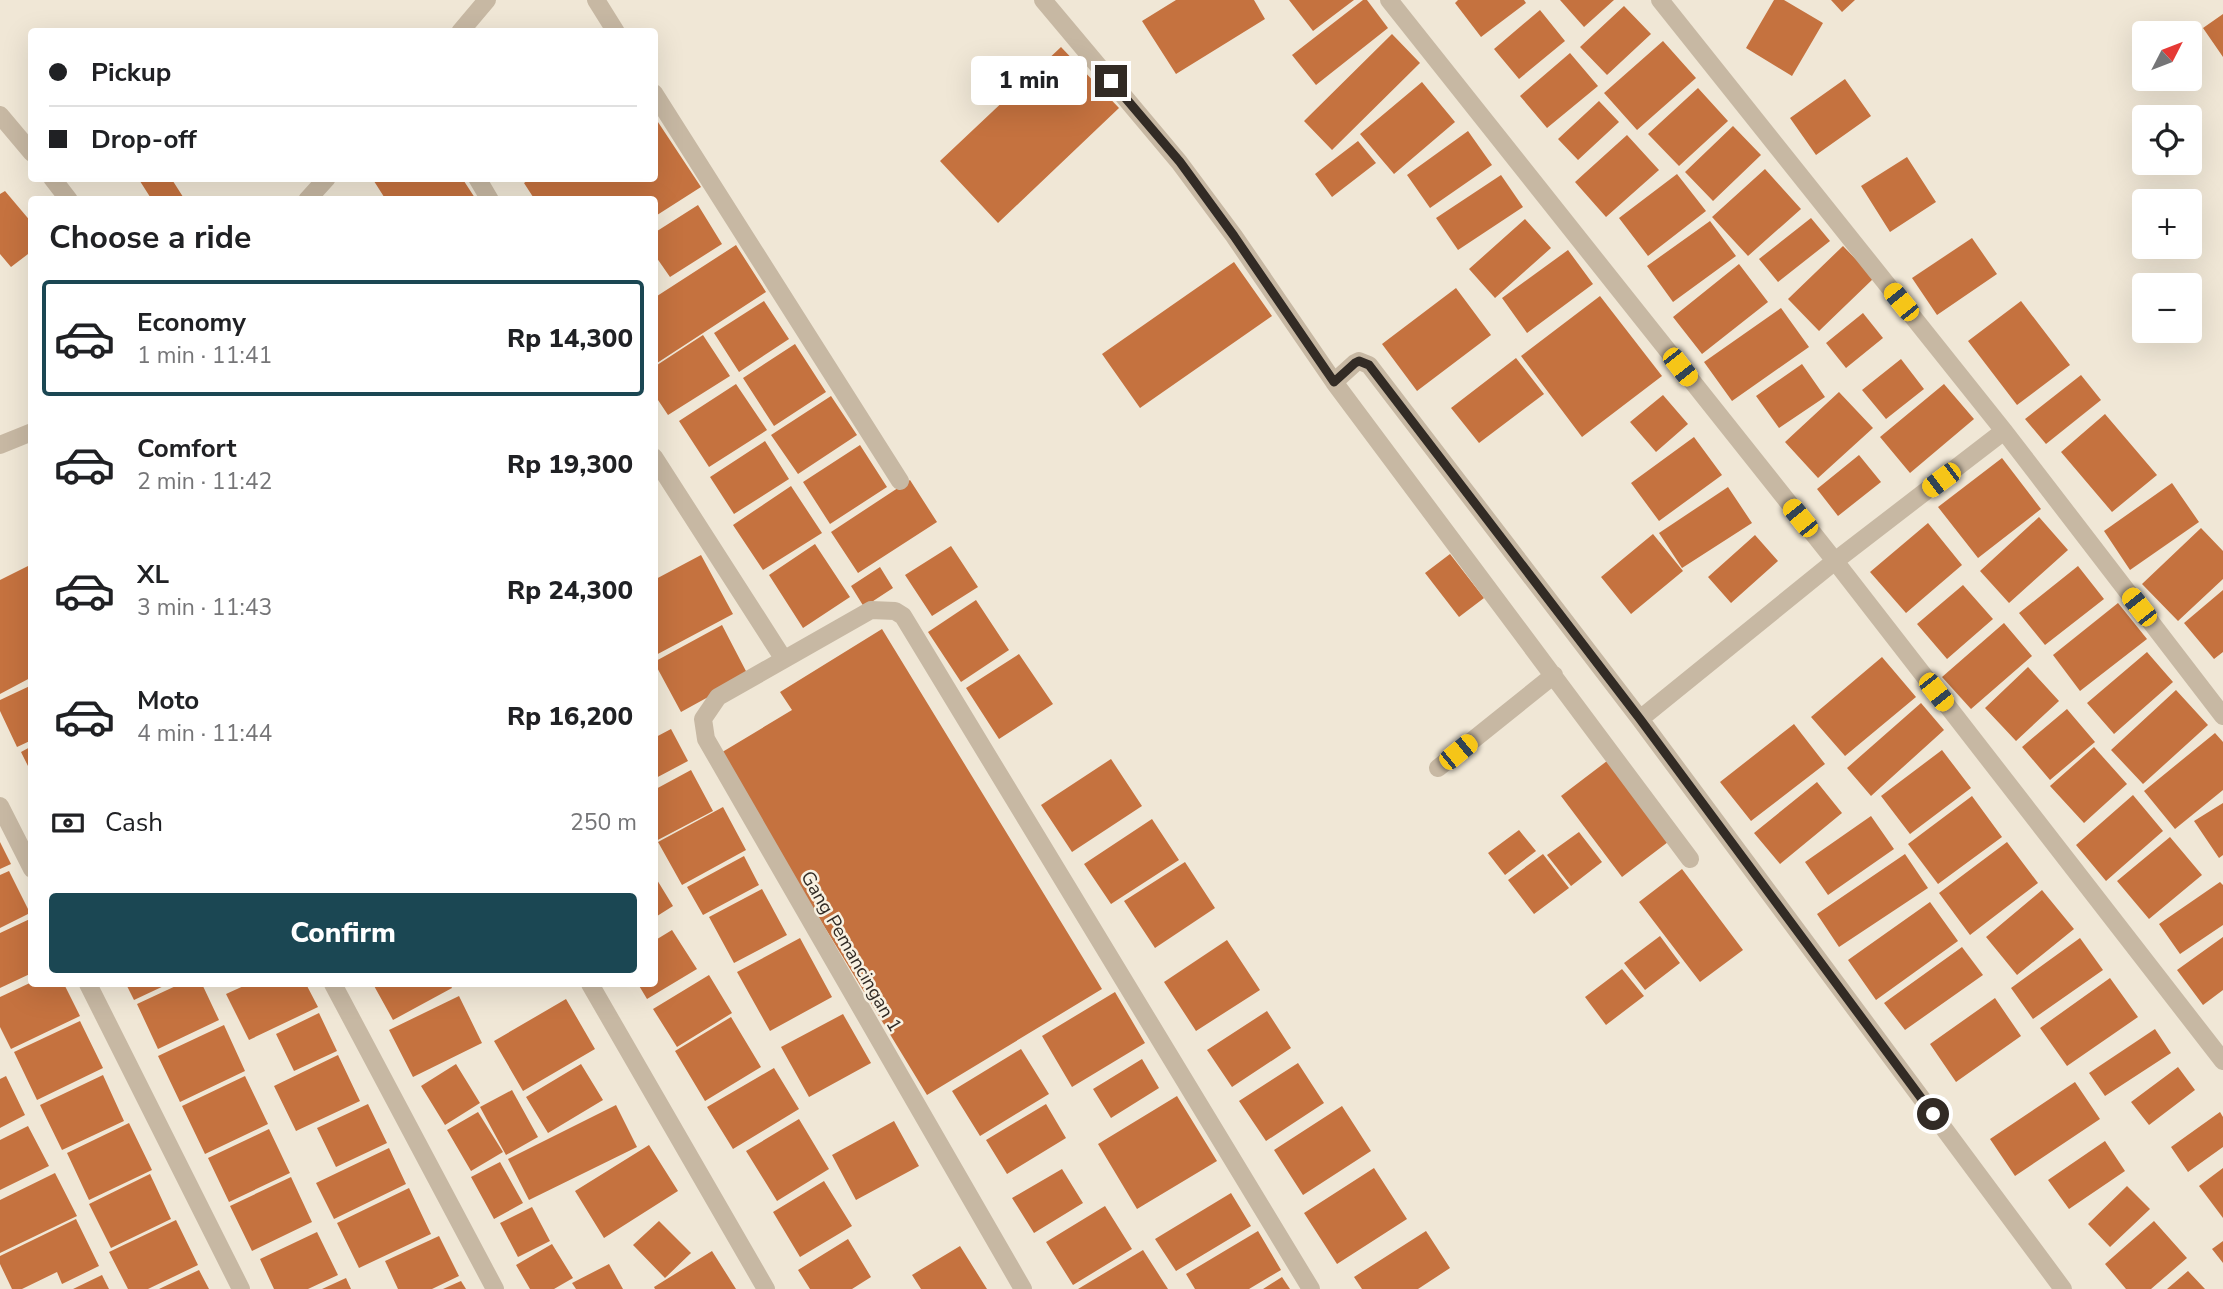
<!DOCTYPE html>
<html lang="en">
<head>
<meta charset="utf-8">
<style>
  :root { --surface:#fff; --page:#f6f6f6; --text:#202124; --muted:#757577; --line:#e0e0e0; --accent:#1b4753 }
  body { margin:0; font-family:"Nunito Sans",sans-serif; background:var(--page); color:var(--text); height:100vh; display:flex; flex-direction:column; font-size:26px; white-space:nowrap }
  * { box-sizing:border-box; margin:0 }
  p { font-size:23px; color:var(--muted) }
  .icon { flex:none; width:38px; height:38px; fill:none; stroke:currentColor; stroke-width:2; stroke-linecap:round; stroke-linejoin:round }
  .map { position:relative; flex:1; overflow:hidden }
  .panel { position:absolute; left:28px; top:196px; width:630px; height:791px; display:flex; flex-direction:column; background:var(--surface); border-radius:7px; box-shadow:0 7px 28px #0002 }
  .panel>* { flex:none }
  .banner { position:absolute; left:28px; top:28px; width:630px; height:154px; border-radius:7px; box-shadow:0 7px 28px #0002; display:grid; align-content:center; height:154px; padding:0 21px; background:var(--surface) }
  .needle { width:46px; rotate:48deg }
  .controls { position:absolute; left:2132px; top:21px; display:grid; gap:14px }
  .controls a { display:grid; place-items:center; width:70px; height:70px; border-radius:7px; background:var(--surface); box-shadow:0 7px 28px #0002; font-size:35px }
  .end { position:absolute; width:32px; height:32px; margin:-16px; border:9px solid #322b25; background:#fff; box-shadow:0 0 0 4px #fff }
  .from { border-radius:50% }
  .bubble { position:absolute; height:49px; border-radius:7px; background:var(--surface); box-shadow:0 7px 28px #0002; font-size:23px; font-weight:800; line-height:49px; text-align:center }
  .car { position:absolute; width:21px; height:42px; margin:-21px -10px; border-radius:9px; box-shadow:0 0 5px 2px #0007; background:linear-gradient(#f5c518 24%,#345 0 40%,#f5c518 0 76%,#345 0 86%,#f5c518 0) }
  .banner b { display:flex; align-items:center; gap:24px; height:66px; font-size:26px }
  .banner b+b { border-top:2px solid var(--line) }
  .banner i { width:18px; height:18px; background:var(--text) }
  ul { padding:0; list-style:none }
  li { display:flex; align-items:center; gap:21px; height:116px; margin:0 14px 10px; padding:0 7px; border:4px solid transparent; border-radius:7px }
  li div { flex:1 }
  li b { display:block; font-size:26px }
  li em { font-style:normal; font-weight:800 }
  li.current { border-color:var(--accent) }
  li>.icon { width:63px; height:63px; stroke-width:1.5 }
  h2 { padding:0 21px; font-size:32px; line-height:84px }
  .pay { display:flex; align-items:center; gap:18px; height:77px; padding:0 21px; font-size:26px }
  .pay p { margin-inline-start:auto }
  .primary-button { display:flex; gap:14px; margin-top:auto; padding:14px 21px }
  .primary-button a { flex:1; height:80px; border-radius:7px; background:var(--accent); color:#fff; font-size:28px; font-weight:800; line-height:80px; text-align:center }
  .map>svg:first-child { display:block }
  .building { fill:#c5723f }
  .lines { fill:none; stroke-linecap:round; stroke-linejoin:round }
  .minor { stroke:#c7b8a3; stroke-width:18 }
  .route { stroke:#322b25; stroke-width:9 }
  .labels { text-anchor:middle; stroke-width:5; stroke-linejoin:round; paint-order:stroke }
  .street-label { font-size:19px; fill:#322b25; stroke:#f8f1e2 }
</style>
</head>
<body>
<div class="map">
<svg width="2223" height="1289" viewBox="0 0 2223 1289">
  <rect width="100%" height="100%" fill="#f0e7d6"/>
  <path class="building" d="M1176 0H1254L1265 19 1176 74 1142 21Z
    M1289 0H1354L1313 31Z
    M1363 0H1367L1388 28 1316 85 1292 55Z
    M1458 0H1524L1526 3 1481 37 1455 3Z
    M1560 0H1614L1584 27Z
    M1774 0H1784L1823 23 1792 76 1746 48Z
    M1831 0H1855L1842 12Z
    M1624 6 1651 34 1607 75 1580 47Z
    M1540 10 1565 41 1519 79 1494 49Z
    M2223 14V57L2203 28Z
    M1392 34 1420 63 1332 150 1304 121Z
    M1663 41 1696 78 1637 130 1604 93Z
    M1061 47 1119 108 998 223 940 161Z
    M1570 53 1598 86 1547 128 1520 96Z
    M1845 79 1871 116 1816 155 1790 118Z
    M1422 82 1455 122 1394 174 1360 134Z
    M1698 88 1728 121 1679 166 1648 134Z
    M1599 101 1619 122 1578 160 1558 139Z
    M654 116 701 187 654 217V200H535L524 183 531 178H654Z
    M1733 126 1761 155 1713 201 1685 172Z
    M1468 131 1492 165 1430 208 1407 175Z
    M1627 135 1659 170 1606 217 1575 182Z
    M1358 141 1376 163 1332 197 1315 174Z
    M1907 157 1936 202 1890 232 1861 186Z
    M1765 169 1801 209 1748 256 1712 217Z
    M1677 174 1706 211 1648 256 1619 218Z
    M1501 175 1523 207 1458 250 1436 218Z
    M138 178H171L185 200H152Z
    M372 178H462L475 198 472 200H386Z
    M5 191 32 223V251L11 267 0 254V194Z
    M698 205 722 244 670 277 654 254V233Z
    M1811 218 1830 241 1778 282 1759 259Z
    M1525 219 1551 248 1495 298 1469 269Z
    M1710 221 1736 256 1673 302 1647 266Z
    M1972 238 1997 274 1937 315 1912 278Z
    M736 245 766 292 654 365V298Z
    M1843 246 1874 278 1819 331 1788 299Z
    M1568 250 1593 284 1527 333 1502 298Z
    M1234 262 1272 316 1140 408 1102 354Z
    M1739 264 1768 302 1702 354 1673 317Z
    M1456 288 1491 335 1417 391 1382 344Z
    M1600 296 1662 376 1582 437 1521 356Z
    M764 301 789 339 739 372 714 333Z
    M2021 301 2070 365 2017 405 1968 341Z
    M1781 308 1809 347 1732 401 1704 362Z
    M1863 313 1883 338 1846 368 1826 343Z
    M703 335 730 376 668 415 654 394V367Z
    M795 344 826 392 774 426 743 378Z
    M1516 358 1544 394 1479 443 1451 408Z
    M1901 359 1924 389 1886 419 1862 390Z
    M1802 364 1825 397 1779 428 1756 396Z
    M2081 375 2101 400 2046 444 2025 419Z
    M736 384 767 430 709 467 679 421Z
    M1944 384 1974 419 1910 473 1880 437Z
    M1839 392 1873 428 1818 478 1785 442Z
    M1663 395 1688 424 1656 452 1630 422Z
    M831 396 857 435 798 474 771 435Z
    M2105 414 2157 475 2112 512 2061 452Z
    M1694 437 1722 475 1659 521 1631 483Z
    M765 441 789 479 734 514 710 477Z
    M860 445 887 487 830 524 803 482Z
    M1859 455 1881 482 1838 516 1817 489Z
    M2002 458 2041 509 1978 558 1938 507Z
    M910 480 937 522 858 573 831 532Z
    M2172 483 2199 522 2130 570 2104 531Z
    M791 486 822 533 763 570 733 525Z
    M1728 487 1752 523 1682 568 1659 533Z
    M2039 517 2068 550 2009 603 1980 571Z
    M1928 523 1962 565 1906 613 1870 572Z
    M2201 528 2223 551V579L2178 621 2142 584Z
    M1653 534 1683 571 1631 614 1601 577Z
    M1755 535 1778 561 1731 603 1708 577Z
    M815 544 850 597 803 628 769 575Z
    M951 546 978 587 932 616 905 575Z
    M1450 554 1484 598 1459 617 1425 573Z
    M701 555 733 614 654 656V580Z
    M32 564V677L0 694V580Z
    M2078 566 2104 599 2045 645 2019 613Z
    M880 567 893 588 864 607 851 586Z
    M1963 585 1993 619 1947 659 1917 624Z
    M2223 590V652L2214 659 2184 623Z
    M976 600 1009 650 961 682 928 632Z
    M2118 603 2147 639 2080 691 2053 655Z
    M2004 623 2032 656 1971 709 1942 677Z
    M722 625 748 675 681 712 654 662Z
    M882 629 1102 989 927 1095 719 754 792 710 780 692Z
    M2147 652 2173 682 2114 734 2087 703Z
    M1019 654 1053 704 999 739 966 688Z
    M1882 657 1916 697 1845 756 1811 717Z
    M2028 667 2059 701 2016 741 1985 708Z
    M32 685V740L17 747 0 711V700Z
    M2176 690 2208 725 2143 784 2111 750Z
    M1921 703 1944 730 1871 796 1847 768Z
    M2067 709 2095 742 2050 780 2022 747Z
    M1794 724 1825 764 1751 821 1720 782Z
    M671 729 688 761 654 779V738Z
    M2215 733 2223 742V790L2175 829 2144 791Z
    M32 746V774L21 752Z
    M2094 747 2127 784 2084 823 2050 786Z
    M1942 750 1971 788 1910 834 1881 796Z
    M1111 759 1142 806 1072 852 1041 805Z
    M1607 761 1668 842 1622 877 1561 796Z
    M691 770 713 811 654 842V790Z
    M1817 782 1842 813 1780 864 1754 833Z
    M2133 795 2163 831 2106 881 2076 845Z
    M1972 796 2002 837 1938 884 1908 844Z
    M2223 803V855L2219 858 2194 821Z
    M723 807 746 850 682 885 658 842Z
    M1871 816 1894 849 1828 895 1805 862Z
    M1152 819 1179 860 1111 904 1084 864Z
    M1519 830 1536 851 1505 875 1488 853Z
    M1579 832 1602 862 1571 886 1547 855Z
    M2170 837 2202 875 2149 919 2117 881Z
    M0 842 11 864 0 869Z
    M2007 842 2038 883 1970 935 1939 893Z
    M1543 854 1569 888 1534 914 1508 880Z
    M1905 854 1928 888 1839 947 1817 914Z
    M744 856 759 885 703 915 687 887Z
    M1185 862 1215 908 1155 948 1124 901Z
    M1682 869 1743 950 1700 982 1639 902Z
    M9 871 30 913 0 928V875Z
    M654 875 673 906 654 918Z
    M2220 882 2223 885V925L2180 954 2159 924Z
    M762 889 787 935 734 963 709 917Z
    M2042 890 2074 929 2017 975 1986 937Z
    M1930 902 1958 941 1876 1000 1848 960Z
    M32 918V973L0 988V933Z
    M672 930 697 969 647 999 638 984H654V941Z
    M1660 936 1680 963 1645 990 1624 963Z
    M2223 937V990L2203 1005 2177 970Z
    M800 938 832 997 770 1031 737 972Z
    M2080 938 2103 970 2033 1019 2011 988Z
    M1227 940 1260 990 1196 1031 1164 982Z
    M1962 947 1983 975 1905 1030 1884 1003Z
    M1622 969 1644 996 1606 1025 1585 997Z
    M709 975 732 1013 677 1047 653 1009Z
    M2110 978 2138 1017 2067 1066 2040 1028Z
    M32 982 64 984 80 1016 11 1049 0 1027V997Z
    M126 984H168L134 1000Z
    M180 984H202L219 1020 158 1049 137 1004Z
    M248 984H306L318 1007 249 1040 226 994Z
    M373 984H450L452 988 393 1020Z
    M1115 992 1145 1043 1072 1087 1042 1036Z
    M459 996 482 1043 413 1077 389 1030Z
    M1995 998 2021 1036 1956 1082 1930 1044Z
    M566 999 595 1049 523 1091 494 1041Z
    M1267 1011 1291 1048 1232 1087 1207 1050Z
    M319 1013 337 1051 294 1071 276 1034Z
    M843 1014 871 1063 809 1097 781 1047Z
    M731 1017 761 1067 705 1101 675 1051Z
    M80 1021 103 1068 37 1100 14 1052Z
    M224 1025 245 1071 180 1102 158 1056Z
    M2155 1029 2171 1053 2105 1096 2089 1073Z
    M1021 1049 1049 1094 980 1136 952 1091Z
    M338 1055 360 1101 296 1131 274 1086Z
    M1142 1059 1159 1088 1111 1118 1093 1089Z
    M1298 1063 1324 1103 1266 1141 1239 1101Z
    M456 1064 480 1103 445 1125 421 1086Z
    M581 1064 603 1100 548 1133 526 1097Z
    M2178 1067 2195 1090 2149 1125 2131 1102Z
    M774 1068 799 1109 733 1149 707 1107Z
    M103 1075 124 1121 62 1150 40 1105Z
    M6 1076 25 1115 0 1128V1079Z
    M245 1076 268 1124 205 1154 182 1106Z
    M2075 1082 2100 1119 2015 1176 1990 1139Z
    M512 1090 538 1137 506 1155 480 1107Z
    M1177 1096 1217 1161 1137 1209 1098 1144Z
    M368 1104 387 1143 336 1167 317 1128Z
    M1046 1104 1066 1138 1007 1174 986 1140Z
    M616 1105 637 1147 529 1200 508 1159Z
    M1342 1106 1371 1151 1303 1195 1274 1150Z
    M478 1112 503 1152 471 1171 447 1130Z
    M2220 1112 2223 1117V1147L2188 1172 2171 1147Z
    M799 1119 829 1169 777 1201 746 1151Z
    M894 1121 919 1166 856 1200 832 1155Z
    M129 1123 152 1170 89 1200 67 1153Z
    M28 1126 49 1166 0 1190V1140Z
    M269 1129 290 1173 229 1202 208 1158Z
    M2105 1141 2125 1171 2069 1209 2048 1180Z
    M649 1145 678 1191 604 1238 575 1191Z
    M389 1148 406 1184 334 1219 316 1183Z
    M500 1162 523 1203 494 1219 471 1177Z
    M1374 1168 1407 1219 1337 1264 1304 1213Z
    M2223 1168V1218L2199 1186Z
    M1062 1169 1083 1203 1034 1233 1012 1198Z
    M55 1173 77 1216 0 1253V1200Z
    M150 1174 171 1219 111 1248 89 1204Z
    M291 1177 312 1222 252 1251 230 1206Z
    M824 1181 852 1226 800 1257 773 1212Z
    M2127 1186 2150 1209 2110 1247 2088 1224Z
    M409 1188 431 1234 359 1268 337 1223Z
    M1231 1193 1251 1226 1176 1271 1155 1239Z
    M1105 1206 1132 1249 1073 1285 1046 1242Z
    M532 1207 550 1241 518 1257 500 1223Z
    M76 1219 99 1266 62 1284 57 1272 22 1289H12L0 1264V1256Z
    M176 1220 198 1265 148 1289H128L109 1252Z
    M659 1221 691 1253 665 1278 633 1245Z
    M2154 1221 2187 1258 2151 1289H2126L2105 1264Z
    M1258 1231 1281 1270 1249 1289H1195L1186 1274Z
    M1426 1231 1450 1268 1418 1289H1362L1354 1277Z
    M317 1232 338 1275 308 1289H274L260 1259Z
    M439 1236 459 1276 432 1289H398L385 1261Z
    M848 1239 871 1277 852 1289H810L798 1270Z
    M2223 1241V1263L2212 1249Z
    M552 1244 573 1278 554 1289H530L516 1265Z
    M960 1246 987 1289H921L912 1275Z
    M1143 1250 1168 1289H1078Z
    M712 1251 736 1289H655L654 1287Z
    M609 1264 623 1289H576L572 1283Z
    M199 1270 209 1289H159Z
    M2188 1271 2205 1289H2167Z
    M102 1275 109 1289H73Z
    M1282 1277 1290 1289H1263Z
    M346 1278 351 1289H322Z
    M461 1281 466 1289H443Z"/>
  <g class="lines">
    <path class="minor" d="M596 0 616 32
      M1043 0 1179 162 1234 236 1334 382
      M1389 0 1835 561 2223 1061
      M1660 0 2004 431 2223 716
      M460 32 487 0
      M654 93 900 481
      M0 115 32 153
      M52 178 69 200
      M477 178 490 200
      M307 200 327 178
      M0 445 32 432
      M654 457 783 658
      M1640 719 1835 561 2004 431
      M1438 768 1554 675
      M0 806 32 869
      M1690 859 1334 382 1355 363 1359 361 1369 365 1640 719 2063 1289
      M88 984 241 1289
      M333 984 495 1289
      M590 984 766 1289
      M1023 1289 706 739 703 719 718 697 871 610 895 611 903 616 1311 1289"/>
  </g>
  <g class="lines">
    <path class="route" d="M1111 81 1180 162 1234 236 1334 382 1355 363 1359 361 1369 365 1640 719 1933 1114"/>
  </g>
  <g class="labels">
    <g class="street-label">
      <text transform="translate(852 951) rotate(60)" y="7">Gang Pemancingan 1</text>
    </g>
  </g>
</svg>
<div class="controls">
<a><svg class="needle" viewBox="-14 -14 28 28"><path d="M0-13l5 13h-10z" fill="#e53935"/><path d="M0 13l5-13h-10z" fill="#757577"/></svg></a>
<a><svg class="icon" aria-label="locate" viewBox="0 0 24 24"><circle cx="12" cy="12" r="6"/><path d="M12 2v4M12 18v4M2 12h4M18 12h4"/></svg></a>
<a>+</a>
<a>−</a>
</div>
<i class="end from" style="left:1933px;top:1114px"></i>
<i class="end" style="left:1111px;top:81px"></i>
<div class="bubble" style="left:971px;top:56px;width:116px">1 min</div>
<i class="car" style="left:1901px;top:302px;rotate:321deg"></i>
<i class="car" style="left:1680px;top:367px;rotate:142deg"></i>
<i class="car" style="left:1941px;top:480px;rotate:233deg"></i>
<i class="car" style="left:1800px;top:518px;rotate:321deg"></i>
<i class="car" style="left:2139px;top:607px;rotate:322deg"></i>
<i class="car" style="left:1936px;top:692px;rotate:142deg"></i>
<i class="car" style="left:1458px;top:752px;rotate:51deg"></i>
<div class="banner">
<b><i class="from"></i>Pickup</b>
<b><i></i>Drop-off</b>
</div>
<section class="panel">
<h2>Choose a ride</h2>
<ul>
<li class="current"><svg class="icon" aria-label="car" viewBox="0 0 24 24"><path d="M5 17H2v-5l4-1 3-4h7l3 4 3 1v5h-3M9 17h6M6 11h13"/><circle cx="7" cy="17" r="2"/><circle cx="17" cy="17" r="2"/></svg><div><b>Economy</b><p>1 min · 11:41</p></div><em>Rp 14,300</em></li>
<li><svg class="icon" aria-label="car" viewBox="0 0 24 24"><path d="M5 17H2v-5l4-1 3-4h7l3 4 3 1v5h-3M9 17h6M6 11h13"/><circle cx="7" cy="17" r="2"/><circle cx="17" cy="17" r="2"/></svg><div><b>Comfort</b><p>2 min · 11:42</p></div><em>Rp 19,300</em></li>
<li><svg class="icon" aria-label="car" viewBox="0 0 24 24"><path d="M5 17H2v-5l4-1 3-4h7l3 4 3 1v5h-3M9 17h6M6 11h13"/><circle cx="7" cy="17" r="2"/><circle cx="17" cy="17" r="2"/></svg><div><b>XL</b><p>3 min · 11:43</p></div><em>Rp 24,300</em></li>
<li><svg class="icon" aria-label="car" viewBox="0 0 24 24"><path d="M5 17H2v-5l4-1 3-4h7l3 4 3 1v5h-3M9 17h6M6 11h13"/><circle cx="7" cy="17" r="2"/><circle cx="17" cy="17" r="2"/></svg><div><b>Moto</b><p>4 min · 11:44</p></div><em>Rp 16,200</em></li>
</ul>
<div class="pay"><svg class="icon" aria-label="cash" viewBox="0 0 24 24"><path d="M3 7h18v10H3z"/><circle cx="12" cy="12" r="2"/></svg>Cash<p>250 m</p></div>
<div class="primary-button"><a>Confirm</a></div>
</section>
</div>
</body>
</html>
